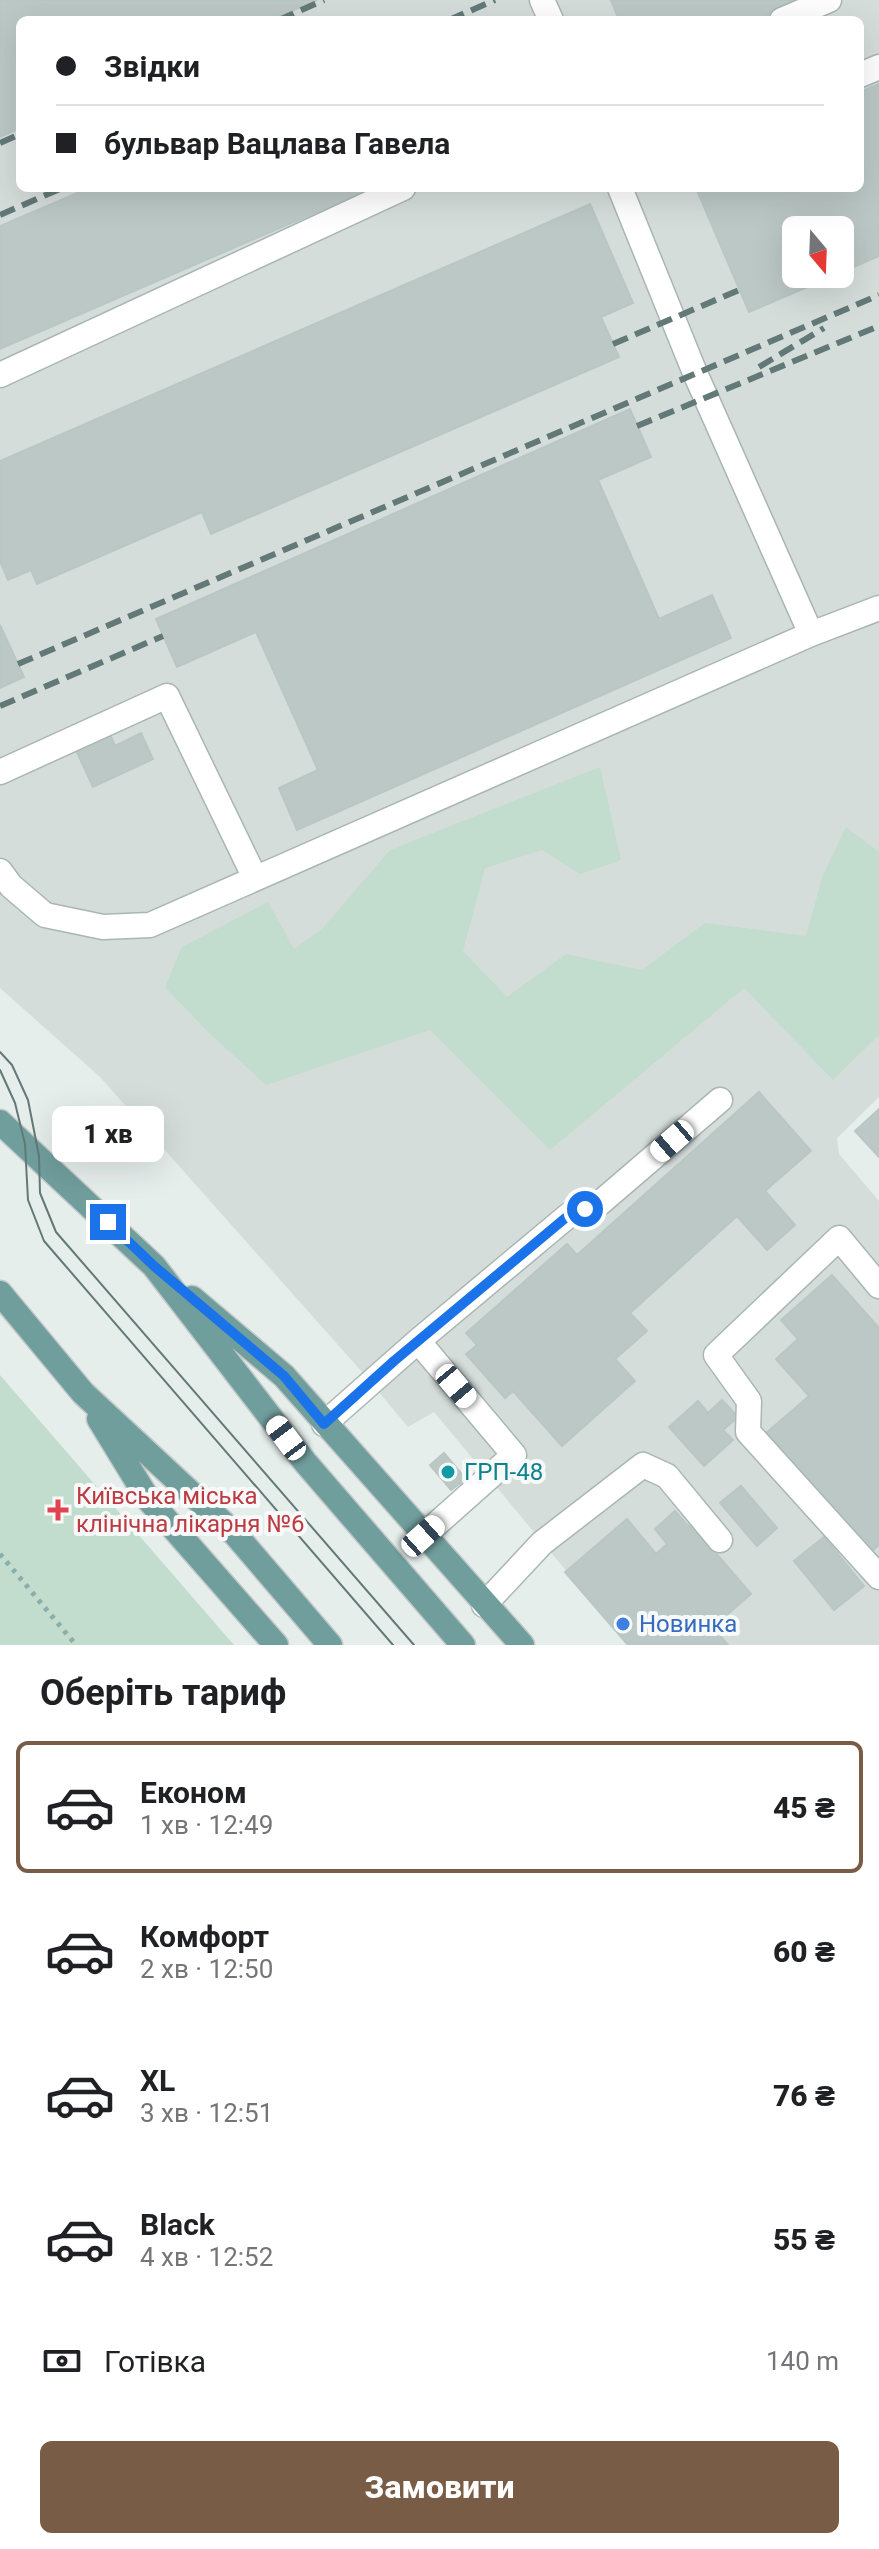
<!DOCTYPE html>
<html lang="uk">
<head>
<meta charset="utf-8">
<style>
  :root { --surface:#fff; --page:#f2f2f2; --text:#202124; --muted:#757577; --line:#e0e0e0; --accent:#785c45 }
  body { margin:0; font-family:Roboto,sans-serif; background:var(--page); color:var(--text); height:100vh; display:flex; flex-direction:column; font-size:30px; white-space:nowrap }
  * { box-sizing:border-box; margin:0 }
  p { font-size:26px; color:var(--muted) }
  .icon { flex:none; width:44px; height:44px; fill:none; stroke:currentColor; stroke-width:2; stroke-linecap:round; stroke-linejoin:round }
  .map { position:relative; height:1645px; overflow:hidden }
  .details { display:flex; flex-direction:column; background:var(--surface); flex:1 }
  .details>* { flex:none }
  .top-card { position:absolute; left:16px; top:16px; width:848px; height:176px; border-radius:12px; box-shadow:0 8px 32px #0002; display:grid; align-content:center; height:176px; padding:0 40px; background:var(--surface) }
  .needle { width:52px; rotate:161deg }
  .tools { position:absolute; left:782px; top:216px; display:grid; gap:16px }
  .tools a { display:grid; place-items:center; width:72px; height:72px; border-radius:12px; background:var(--surface); box-shadow:0 8px 32px #0002; font-size:40px }
  .end { position:absolute; width:36px; height:36px; margin:-18px; border:10px solid #1a73e8; background:#fff; box-shadow:0 0 0 4px #fff }
  .from { border-radius:50% }
  .bubble { position:absolute; height:56px; border-radius:12px; background:var(--surface); box-shadow:0 8px 32px #0002; font-size:26px; font-weight:800; line-height:56px; text-align:center }
  .car { position:absolute; width:24px; height:48px; margin:-24px -12px; border-radius:10px; box-shadow:0 0 6px 2px #0007; background:linear-gradient(#fff 24%,#345 0 40%,#fff 0 76%,#345 0 86%,#fff 0) }
  .top-card b { display:flex; align-items:center; gap:28px; height:76px; font-size:30px }
  .top-card b+b { border-top:2px solid var(--line) }
  .top-card i { width:20px; height:20px; background:var(--text) }
  ul { padding:0; list-style:none }
  li { display:flex; align-items:center; gap:24px; height:132px; margin:0 16px 12px; padding:0 24px; border:4px solid transparent; border-radius:12px }
  li div { flex:1 }
  li b { display:block; font-size:30px }
  li em { font-style:normal; font-weight:800 }
  li.selected { border-color:var(--accent) }
  li>.icon { width:72px; height:72px; stroke-width:1.5 }
  h2 { padding:0 40px; font-size:36px; line-height:96px }
  .pay { display:flex; align-items:center; gap:20px; height:88px; padding:0 40px; font-size:30px }
  .pay p { margin-inline-start:auto }
  .cta { display:flex; gap:16px; margin-top:auto; padding:16px 40px }
  .cta a { flex:1; height:92px; border-radius:12px; background:var(--accent); color:#fff; font-size:32px; font-weight:800; line-height:92px; text-align:center }
  .map>svg:first-child { display:block }
  .built { fill:#d5dddb; fill-rule:evenodd }
  .green { fill:#c2dcce }
  .building { fill:#bcc8c6; stroke:#b9c7c4; stroke-width:2 }
  .lines { fill:none; stroke-linecap:round; stroke-linejoin:round }
  .minor-casing { stroke:#a9b6b4; stroke-width:27 }
  .major-casing { stroke:#c3c9c9; stroke-width:27 }
  .path { stroke:#8aaeaa; stroke-width:5; stroke-dasharray:4 6; stroke-linecap:butt }
  .minor { stroke:#fff; stroke-width:24 }
  .major { stroke:#709e9c; stroke-width:24 }
  .tram { stroke:#627978; stroke-width:2 }
  .rail { stroke:#627978; stroke-width:6; stroke-dasharray:16 8; stroke-linecap:butt }
  .route { stroke:#1a73e8; stroke-width:10 }
  .culture-dot { fill:#0f9aa8; stroke:#f7faf9; stroke-width:3 }
  .health-dot { fill:#e0444e; stroke:#f7faf9; stroke-width:3 }
  .shop-dot { fill:#3f7fe0; stroke:#f7faf9; stroke-width:3 }
  .labels { text-anchor:middle; stroke-width:8; stroke-linejoin:round; paint-order:stroke }
  .culture-label { font-size:24px; fill:#0d838f; stroke:#f7faf9; text-anchor:start }
  .health-label { font-size:24px; fill:#be3a42; stroke:#f7faf9; text-anchor:start }
  .shop-label { font-size:24px; fill:#366cbe; stroke:#f7faf9; text-anchor:start }
</style>
</head>
<body>
<div class="map">
<svg width="879" height="1645" viewBox="0 0 879 1645">
  <rect width="100%" height="100%" fill="#e6eeec"/>
  <path class="built" d="M0 0H879V1097L837 1138 839 1154 879 1201V1645H628L434 1412 408 1427 362 1372 100 1077 0 988ZM20 20H860V188H20ZM796 230H840V274H796Z"/>
  <path class="green" d="M600 767 621 860 580 874 542 850 485 868 463 951 507 997 566 954 642 970 705 923 806 936 823 875 846 827 879 852V1035L833 1080 744 988 550 1150 430 1030 266 1085 208 1032 165 987 182 947 268 902 294 949 321 930 390 850Z
    M0 1375 234 1645H0Z"/>
  <path class="building" d="M0 0H317L270 20H20V128L0 137Z
    M611 0H802L756 20H619Z
    M879 84V256L840 273V230H796V274H838L749 312 696 188H860V92Z
    M89 188H372L0 349V226Z
    M590 204 633 303 601 317 619 357 211 534 202 512 37 584 31 570 8 580 0 561V461Z
    M630 409 651 457 598 480 659 619 712 595 731 638 297 830 279 788 318 770 256 632 177 667 156 619Z
    M0 625 24 677 0 688Z
    M109 732 115 746 141 733 153 759 93 787 75 748Z
    M759 1092 811 1151 765 1191 795 1225 767 1250 737 1216 630 1313 647 1331 615 1359 635 1381 562 1446 513 1391 505 1398 466 1354 477 1345 466 1333 567 1244 577 1255Z
    M879 1109V1157L855 1131Z
    M832 1275 879 1328V1545L871 1552 766 1433 809 1396 776 1359 798 1339 781 1320Z
    M722 1400 738 1417 723 1430 733 1440 704 1466 669 1427 698 1401 708 1413Z
    M444 1453 466 1479 451 1490 430 1465Z
    M741 1486 777 1528 757 1546 720 1503Z
    M675 1511 688 1526 691 1524 751 1594 713 1627 728 1645H628L565 1572 627 1519 656 1554 667 1544 655 1529Z
    M824 1537 864 1586 834 1610 794 1561Z"/>
  <g class="lines">
    <g class="minor-casing">
      <path id="minor" d="M542 0 551 20
        M782 20 829 0
        M860 75 879 67
        M620 188 695 373 811 634
        M0 375 403 188
        M0 772 167 696 255 878
        M0 871 11 886 45 915 103 927 150 925 811 634 879 608
        M879 1286 839 1238 716 1355 749 1401 748 1432 879 1577
        M418 1341 569 1215 600 1203 720 1100
        M324 1424 418 1341 514 1455 423 1536
        M484 1605 542 1543 643 1465 667 1476 720 1540"/>
    </g>
    <g class="major-casing">
      <path id="major" d="M0 1122 154 1266 305 1462 463 1645
        M0 1293 83 1393 235 1534 330 1645
        M192 1298 284 1376 522 1645
        M99 1419 148 1499 276 1645"/>
    </g>
    <path class="path" d="M0 1554 76 1645"/>
    <use href="#minor" class="minor"/>
    <use href="#major" class="major"/>
    <path class="tram" d="M0 1052 12 1065 28 1100 39 1156 40 1193 56 1232 414 1645
      M0 1070 15 1103 25 1144 28 1200 44 1241 393 1645"/>
    <path class="rail" d="M279 20 324 0
      M449 20 495 0
      M0 143 20 134
      M0 215 62 188
      M613 344 739 290
      M759 367 824 328
      M637 426 879 326
      M18 664 879 295
      M0 706 163 636"/>
  </g>
  <g class="lines">
    <path class="route" d="M108 1222 154 1266 284 1376 324 1424 394 1361 569 1215 585 1209"/>
  </g>
  <circle class="culture-dot" cx="448" cy="1472" r="8"/>
  <path class="health-dot" d="M54 1498h8v8h8v8h-8v8h-8v-8h-8v-8h8z"/>
  <circle class="shop-dot" cx="623" cy="1624" r="8"/>
  <g class="labels">
    <g class="culture-label">
      <text x="464" y="1480">ГРП-48</text>
    </g>
    <g class="health-label">
      <text x="76" y="1504">Київська міська<tspan x="76" dy="28">клінічна лікарня №6</tspan></text>
    </g>
    <g class="shop-label">
      <text x="639" y="1632">Новинка</text>
    </g>
  </g>
</svg>
<div class="tools">
<a><svg class="needle" viewBox="-14 -14 28 28"><path d="M0-13l5 13h-10z" fill="#e53935"/><path d="M0 13l5-13h-10z" fill="#757577"/></svg></a>
</div>
<i class="end from" style="left:585px;top:1209px"></i>
<i class="end" style="left:108px;top:1222px"></i>
<div class="bubble" style="left:52px;top:1106px;width:112px">1 хв</div>
<i class="car" style="left:672px;top:1141px;rotate:229deg"></i>
<i class="car" style="left:456px;top:1386px;rotate:140deg"></i>
<i class="car" style="left:286px;top:1438px;rotate:323deg"></i>
<i class="car" style="left:423px;top:1536px;rotate:48deg"></i>
<div class="top-card">
<b><i class="from"></i>Звідки</b>
<b><i></i>бульвар Вацлава Гавела</b>
</div>
</div>
<section class="details">
<h2>Оберіть тариф</h2>
<ul>
<li class="selected"><svg class="icon" aria-label="car" viewBox="0 0 24 24"><path d="M5 17H2v-5l4-1 3-4h7l3 4 3 1v5h-3M9 17h6M6 11h13"/><circle cx="7" cy="17" r="2"/><circle cx="17" cy="17" r="2"/></svg><div><b>Економ</b><p>1 хв · 12:49</p></div><em>45 ₴</em></li>
<li><svg class="icon" aria-label="car" viewBox="0 0 24 24"><path d="M5 17H2v-5l4-1 3-4h7l3 4 3 1v5h-3M9 17h6M6 11h13"/><circle cx="7" cy="17" r="2"/><circle cx="17" cy="17" r="2"/></svg><div><b>Комфорт</b><p>2 хв · 12:50</p></div><em>60 ₴</em></li>
<li><svg class="icon" aria-label="car" viewBox="0 0 24 24"><path d="M5 17H2v-5l4-1 3-4h7l3 4 3 1v5h-3M9 17h6M6 11h13"/><circle cx="7" cy="17" r="2"/><circle cx="17" cy="17" r="2"/></svg><div><b>XL</b><p>3 хв · 12:51</p></div><em>76 ₴</em></li>
<li><svg class="icon" aria-label="car" viewBox="0 0 24 24"><path d="M5 17H2v-5l4-1 3-4h7l3 4 3 1v5h-3M9 17h6M6 11h13"/><circle cx="7" cy="17" r="2"/><circle cx="17" cy="17" r="2"/></svg><div><b>Black</b><p>4 хв · 12:52</p></div><em>55 ₴</em></li>
</ul>
<div class="pay"><svg class="icon" aria-label="cash" viewBox="0 0 24 24"><path d="M3 7h18v10H3z"/><circle cx="12" cy="12" r="2"/></svg>Готівка<p>140 m</p></div>
<div class="cta"><a>Замовити</a></div>
</section>
</body>
</html>
